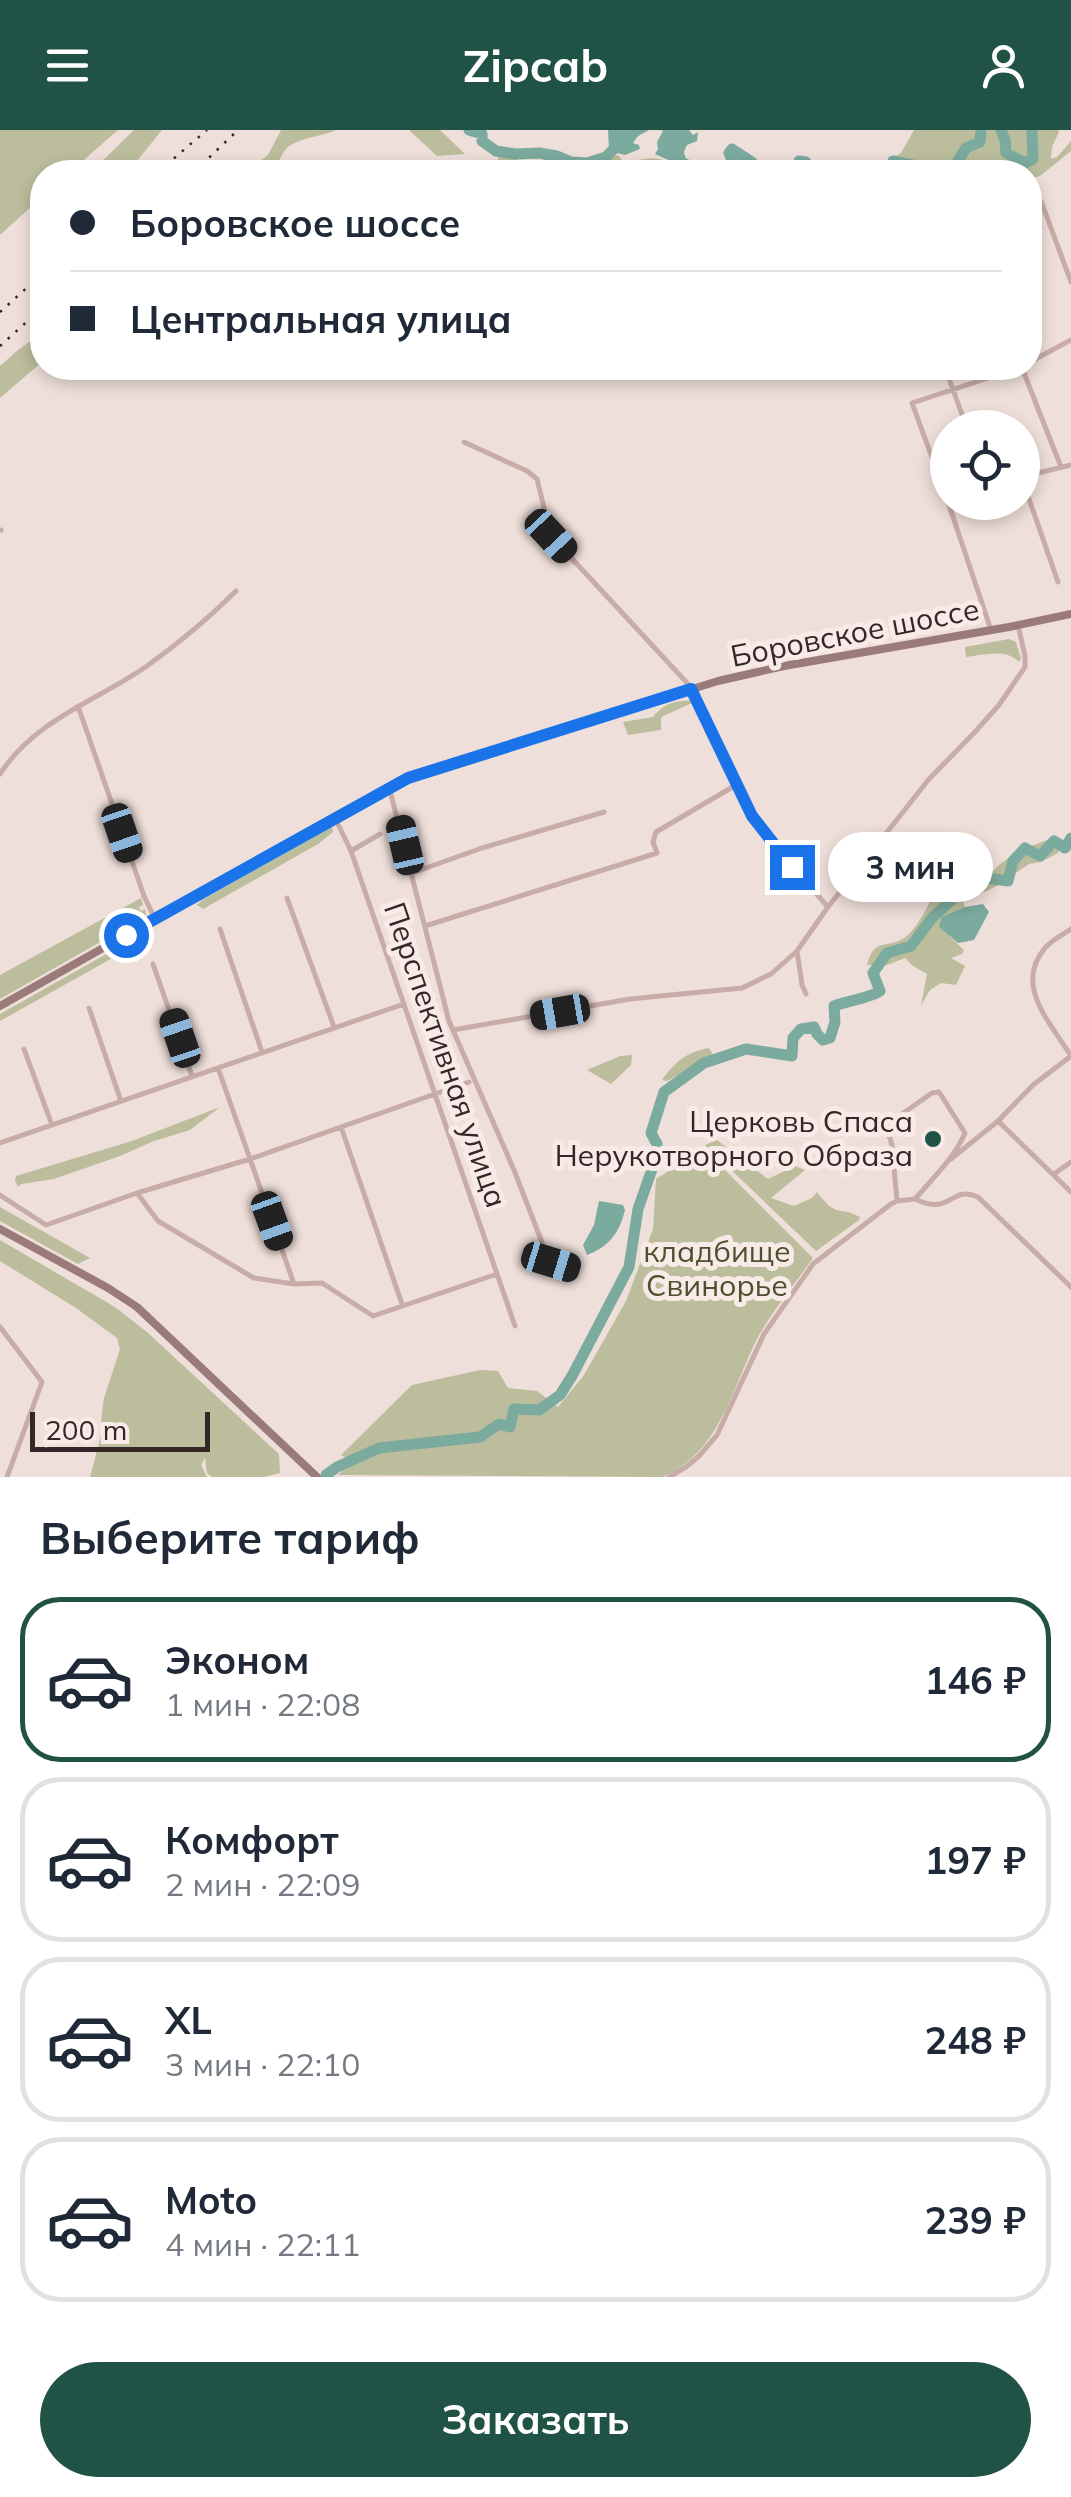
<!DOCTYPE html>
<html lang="ru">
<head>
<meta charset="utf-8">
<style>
  :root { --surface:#fff; --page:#f2f2f3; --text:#1f2937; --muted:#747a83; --line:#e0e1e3; --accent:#205246 }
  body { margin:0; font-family:Mulish,sans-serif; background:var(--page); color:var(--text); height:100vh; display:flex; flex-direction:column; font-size:38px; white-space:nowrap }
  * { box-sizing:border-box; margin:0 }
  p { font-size:32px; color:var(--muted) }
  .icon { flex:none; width:55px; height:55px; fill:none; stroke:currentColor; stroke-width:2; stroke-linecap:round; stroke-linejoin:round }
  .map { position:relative; height:1347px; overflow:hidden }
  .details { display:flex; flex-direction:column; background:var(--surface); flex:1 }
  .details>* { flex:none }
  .banner { position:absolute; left:30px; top:30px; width:1012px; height:220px; border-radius:40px; box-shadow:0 5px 15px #0003; display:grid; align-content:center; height:220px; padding:0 40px; background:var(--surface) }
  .buttons { position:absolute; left:930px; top:280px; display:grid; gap:20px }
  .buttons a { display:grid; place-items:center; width:110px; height:110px; border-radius:50%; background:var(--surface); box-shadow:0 5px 15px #0003; font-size:50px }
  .scale { position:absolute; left:30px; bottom:25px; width:180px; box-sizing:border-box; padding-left:10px; border:5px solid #342727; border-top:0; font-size:28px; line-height:35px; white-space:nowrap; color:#342727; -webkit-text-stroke:8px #f8eae6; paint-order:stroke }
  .end { position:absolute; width:45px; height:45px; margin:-22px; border:12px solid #1a73e8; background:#fff; box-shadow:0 0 0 5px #fff }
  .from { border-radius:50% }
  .bubble { position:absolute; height:70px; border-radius:35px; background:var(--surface); box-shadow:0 5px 15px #0003; font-size:32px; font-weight:700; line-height:70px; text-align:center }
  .car { position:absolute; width:30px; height:60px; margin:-30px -15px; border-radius:12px; box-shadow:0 0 8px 2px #0007; background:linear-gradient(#222 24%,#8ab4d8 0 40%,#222 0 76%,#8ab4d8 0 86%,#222 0) }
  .banner b { display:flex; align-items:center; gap:35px; height:95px; font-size:38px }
  .banner b+b { border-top:2px solid var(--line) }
  .banner i { width:25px; height:25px; background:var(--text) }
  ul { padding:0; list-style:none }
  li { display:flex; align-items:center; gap:30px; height:165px; margin:0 20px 15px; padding:0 20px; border:5px solid var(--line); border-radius:40px }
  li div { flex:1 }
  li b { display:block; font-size:38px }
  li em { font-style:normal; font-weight:700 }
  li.active { border-color:var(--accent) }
  li>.icon { width:90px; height:90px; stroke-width:1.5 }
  h2 { padding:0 40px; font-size:45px; line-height:120px }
  .button { display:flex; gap:20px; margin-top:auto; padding:20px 40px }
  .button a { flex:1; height:115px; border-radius:60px; background:var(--accent); color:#fff; font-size:40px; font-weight:700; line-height:115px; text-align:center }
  header { display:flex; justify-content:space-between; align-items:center; height:130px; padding:0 40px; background:var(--accent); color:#fff; font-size:45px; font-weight:700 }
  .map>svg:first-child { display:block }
  .green { fill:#bcbd9c }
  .water { fill:#7baa9e }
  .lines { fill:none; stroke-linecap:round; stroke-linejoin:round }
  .river { stroke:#7baa9e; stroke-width:11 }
  .minor { stroke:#c7aca7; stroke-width:5 }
  .secondary { stroke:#9a7b79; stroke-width:8 }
  .rail { stroke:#342727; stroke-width:2.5; stroke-dasharray:2.5 8; stroke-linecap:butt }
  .route { stroke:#1a73e8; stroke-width:12 }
  .poi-dot { fill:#205246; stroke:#f8eae6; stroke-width:4 }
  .labels { text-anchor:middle; stroke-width:10; stroke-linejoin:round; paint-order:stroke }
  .street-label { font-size:30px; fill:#342727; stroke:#f8eae6 }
  .poi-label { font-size:30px; fill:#342727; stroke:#f8eae6; text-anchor:end }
  .park-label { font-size:30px; fill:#4e502d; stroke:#f8eae6 }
</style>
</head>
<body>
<header><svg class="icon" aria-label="menu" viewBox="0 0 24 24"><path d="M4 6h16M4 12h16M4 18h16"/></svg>Zipcab<svg class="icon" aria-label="person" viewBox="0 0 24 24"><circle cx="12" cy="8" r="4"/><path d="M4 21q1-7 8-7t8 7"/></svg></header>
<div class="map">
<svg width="1071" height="1347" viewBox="0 0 1071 1347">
  <rect width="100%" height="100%" fill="#efdfda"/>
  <path class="green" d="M0 0H118L70 42H42V67L0 105Z
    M134 0H162L128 42H91Z
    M281 0H336C321 7 296 8 286 19 281 25 277 35 273 42H245L268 25Z
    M409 0H440L465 24 437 26Z
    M914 0H1058L1059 2 1052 17 1051 29 1057 27 1071 11V21L1040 46 1030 49V42H1014L1004 36 976 34 958 38 954 42H870L901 23Z
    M499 25 514 28 526 34 550 28 570 38 618 25 625 34C646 28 662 22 677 42H494Z
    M42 203V232L0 268V236L18 220Z
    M1009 509 1016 512 1021 528 1019 532C1006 518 983 525 966 527L965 517Z
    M692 570 694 572 692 573 661 587V600L628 605 623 592 653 587C666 572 673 572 692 570Z
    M332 697 333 702 318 714 203 779 197 775 202 770Z
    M1053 708 1061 710 1058 723 1041 732 1029 734 997 756 963 772 965 777 942 788 940 797 964 820 962 824 951 828 965 836 956 855 941 853 930 860 921 875 927 844 913 836 905 828 887 835H867C874 807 887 819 904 808 917 800 929 773 936 760L975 748 985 751C1003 726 1025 718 1053 708Z
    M141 768 143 775 139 777 141 781 145 779 146 786 0 869V845Z
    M140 805 143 807V809L134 816 0 891V884Z
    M709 918 714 926 667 951 662 950C675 932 686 922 709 918Z
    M632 925 631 935 611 954 587 940 620 926Z
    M220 977 190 1000 154 1011 120 1026 54 1049 21 1054 18 1057 15 1050 16 1046 132 1011Z
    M717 1010 768 1049 795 1036 805 1040 771 1068 794 1076 812 1068 817 1062C837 1089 837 1075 860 1087L859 1090 816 1121 705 1015Z
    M704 1019 813 1128C794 1155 771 1182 756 1211 731 1262 719 1322 663 1347L338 1345 352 1331 341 1325 412 1255 480 1240 498 1241 508 1258 537 1261 558 1277 584 1245 626 1171 653 1099 656 1049Z
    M0 1077 90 1128 78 1134 0 1091Z
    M0 1110 115 1177 147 1202 279 1324 280 1343 264 1347H212L207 1343 205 1328 201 1335 207 1347H90L102 1302 101 1291 104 1268 120 1219 117 1208 76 1178 0 1131Z"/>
  <path class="water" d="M608 0H649L638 6 633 13 639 15 640 19 625 25 617 23 600 31 598 27 609 18Z
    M660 0H689L693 5 698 2 697 11 687 15 682 26 684 34 682 36 655 24 658 19 657 12 663 1Z
    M983 774 989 782 974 810 958 813 939 797 942 787 965 777Z
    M599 1071 623 1075 625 1080C619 1103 610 1116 587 1125L583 1115 594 1095Z"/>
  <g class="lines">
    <path class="river" d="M469 0 482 4V11L496 21 516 24 539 23 557 26 571 32 587 33 606 27 632 0
      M672 0 681 32 695 39 727 38 734 35 729 23 732 19 752 32 753 38 760 41 770 40 773 42
      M1001 0 1005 10 1006 23 1025 33 1033 29 1032 0
      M801 42 799 31 806 32 811 42
      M868 42 869 37 876 36 882 42
      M893 42V31L917 36 920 42
      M951 42 966 18 980 12 981 0
      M326 1345 337 1337 379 1318 480 1307 499 1294 510 1297 514 1279 539 1280 560 1265 572 1246 629 1137 638 1079 657 1025V1014L651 1003 664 962 704 933 746 919 792 926 793 908 801 899 814 897 817 904 823 910 830 908 835 892 834 876C845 872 875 866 880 861L873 843 887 823 911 816 932 788 959 763 986 748 1008 751 1013 731 1025 718 1040 726 1054 711 1065 718 1071 708"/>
    <path class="minor" d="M1041 71 1071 152
      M1030 232 1071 210
      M945 238 967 298
      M1022 238 1061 337
      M464 312 527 341 537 349 551 406 689 555 752 686 775 717 828 777
      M1022 347 1071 335
      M1022 349 1058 452
      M948 371 912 273 1018 238
      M948 372 991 500
      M0 400H1
      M78 576 144 766 155 789
      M0 644C36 589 95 572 147 536 179 513 209 488 236 461
      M389 657 449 891 514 1040 548 1128 551 1132 574 1139
      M335 688 351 721 515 1196
      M351 721 380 704
      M412 743 482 718 604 682
      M287 768 334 897
      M425 796 657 723 653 712 656 702 736 655
      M220 799 262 922
      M1071 799C1062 805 1052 810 1045 818 1013 856 1051 893 1071 926
      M797 821 802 855 806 864
      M153 834 192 946
      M89 878 121 971
      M453 900 630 869 742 858 771 844 797 821 828 777 929 649 974 603 999 575 1025 537V526L1018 495
      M24 919 52 995
      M218 938 294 1154
      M998 991 1071 1062
      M341 997 402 1174
      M0 1013 404 874
      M951 1029 998 991 1033 955 1071 926
      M1054 1044 1071 1032
      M137 1063 158 1091 254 1148 294 1154 322 1153 373 1186 497 1144
      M0 1065 46 1095 137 1063 250 1029 469 952
      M915 1069C952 1087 950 1054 978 1067L1071 1157
      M0 1197 42 1252 7 1347
      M669 1347 686 1337 699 1326 717 1305 764 1204 813 1134 891 1074 897 1071 915 1069C933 1048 955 1027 965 1003L939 962 932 963 886 995 892 1015 897 1071"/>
    <path class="secondary" d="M0 876 389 657 416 645 718 551 784 536 1009 497 1071 484
      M0 1099 108 1158 137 1177 317 1347"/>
    <path class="rail" d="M158 42 207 0
      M194 42 238 0
      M0 182 42 144
      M0 216 42 178"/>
  </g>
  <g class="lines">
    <path class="route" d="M126 805 408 648 691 559 752 686 792 737"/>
  </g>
  <circle class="poi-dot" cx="933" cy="1009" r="10"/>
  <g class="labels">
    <g class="street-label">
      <text transform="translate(855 503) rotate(-11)" y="10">Боровское шоссе</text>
      <text transform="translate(445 925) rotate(71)" y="10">Перспективная улица</text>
    </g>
    <g class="poi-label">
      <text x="913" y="1002">Церковь Спаса<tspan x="913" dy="34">Нерукотворного Образа</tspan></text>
    </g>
    <g class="park-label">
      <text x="717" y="1132">кладбище<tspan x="717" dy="34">Свинорье</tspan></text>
    </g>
  </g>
</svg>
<div class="buttons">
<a><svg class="icon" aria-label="locate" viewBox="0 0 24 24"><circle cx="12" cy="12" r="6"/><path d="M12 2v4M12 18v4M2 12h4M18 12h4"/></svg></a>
</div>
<div class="scale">200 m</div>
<i class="end from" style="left:126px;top:805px"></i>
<i class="end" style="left:792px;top:737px"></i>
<div class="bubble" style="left:828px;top:702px;width:165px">3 мин</div>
<i class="car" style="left:551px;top:406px;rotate:137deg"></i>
<i class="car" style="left:122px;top:703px;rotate:161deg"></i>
<i class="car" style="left:405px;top:715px;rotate:347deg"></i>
<i class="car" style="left:560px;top:882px;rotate:260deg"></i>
<i class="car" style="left:180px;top:908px;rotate:341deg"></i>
<i class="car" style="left:272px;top:1091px;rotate:160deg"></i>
<i class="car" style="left:551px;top:1132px;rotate:107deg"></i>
<div class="banner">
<b><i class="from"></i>Боровское шоссе</b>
<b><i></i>Центральная улица</b>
</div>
</div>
<section class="details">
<h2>Выберите тариф</h2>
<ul>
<li class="active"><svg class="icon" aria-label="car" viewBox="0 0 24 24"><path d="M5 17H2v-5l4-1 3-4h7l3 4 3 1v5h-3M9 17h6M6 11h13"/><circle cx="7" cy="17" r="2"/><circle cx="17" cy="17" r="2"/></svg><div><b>Эконом</b><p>1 мин · 22:08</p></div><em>146 ₽</em></li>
<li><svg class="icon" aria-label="car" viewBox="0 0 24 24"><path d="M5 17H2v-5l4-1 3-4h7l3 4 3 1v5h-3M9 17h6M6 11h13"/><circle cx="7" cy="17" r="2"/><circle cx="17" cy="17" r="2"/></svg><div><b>Комфорт</b><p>2 мин · 22:09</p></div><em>197 ₽</em></li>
<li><svg class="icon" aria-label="car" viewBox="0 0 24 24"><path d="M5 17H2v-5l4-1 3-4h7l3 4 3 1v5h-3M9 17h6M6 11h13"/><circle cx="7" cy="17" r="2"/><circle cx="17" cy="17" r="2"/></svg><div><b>XL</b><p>3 мин · 22:10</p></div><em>248 ₽</em></li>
<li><svg class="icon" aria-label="car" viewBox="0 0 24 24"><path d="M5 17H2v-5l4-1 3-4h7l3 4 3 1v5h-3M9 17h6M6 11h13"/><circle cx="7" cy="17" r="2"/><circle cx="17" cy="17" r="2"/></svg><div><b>Moto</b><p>4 мин · 22:11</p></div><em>239 ₽</em></li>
</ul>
<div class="button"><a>Заказать</a></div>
</section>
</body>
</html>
